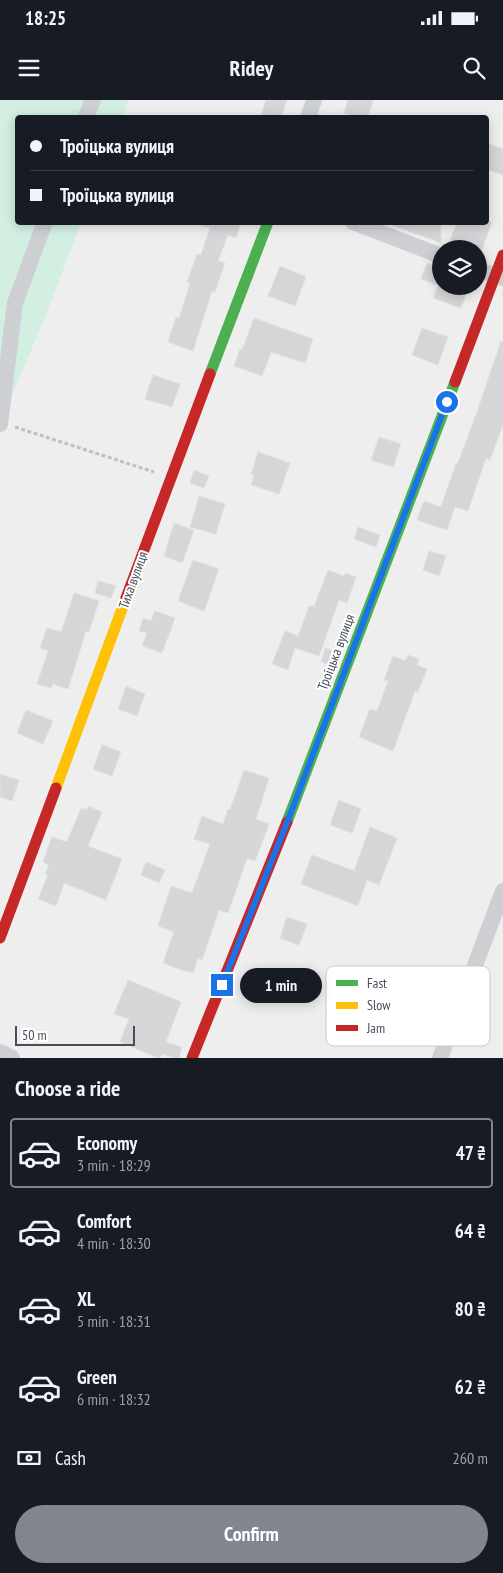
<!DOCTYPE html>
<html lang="en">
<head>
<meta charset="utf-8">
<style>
  :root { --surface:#171b24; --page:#242831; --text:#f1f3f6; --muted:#9ea1a6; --line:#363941; --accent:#81858e }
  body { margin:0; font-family:"PT Sans Narrow",sans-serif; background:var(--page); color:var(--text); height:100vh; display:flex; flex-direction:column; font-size:19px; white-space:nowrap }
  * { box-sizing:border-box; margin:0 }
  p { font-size:16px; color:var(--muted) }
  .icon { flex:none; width:28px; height:28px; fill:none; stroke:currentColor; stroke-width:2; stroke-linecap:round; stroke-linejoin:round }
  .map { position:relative; height:958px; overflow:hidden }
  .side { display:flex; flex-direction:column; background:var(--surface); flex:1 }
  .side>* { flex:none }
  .guide { position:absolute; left:15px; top:15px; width:474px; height:110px; border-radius:5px; box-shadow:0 2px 12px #0003; display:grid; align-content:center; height:110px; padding:0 15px; background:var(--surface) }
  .tools { position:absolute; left:432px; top:140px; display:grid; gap:10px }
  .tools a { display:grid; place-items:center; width:55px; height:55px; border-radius:50%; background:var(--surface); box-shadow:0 2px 12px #0003; font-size:25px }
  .scale { position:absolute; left:15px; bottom:12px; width:120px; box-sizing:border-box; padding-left:5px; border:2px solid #464d5b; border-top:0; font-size:14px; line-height:18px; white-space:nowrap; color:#464d5b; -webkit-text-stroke:4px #fff; paint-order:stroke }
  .end { position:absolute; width:22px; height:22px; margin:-11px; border:6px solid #1a73e8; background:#fff; box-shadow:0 0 0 2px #fff }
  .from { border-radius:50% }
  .bubble { position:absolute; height:35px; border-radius:18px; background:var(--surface); box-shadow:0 2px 12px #0003; font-size:16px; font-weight:600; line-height:35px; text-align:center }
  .guide b { display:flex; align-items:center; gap:18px; height:48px; font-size:19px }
  .guide b+b { border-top:1px solid var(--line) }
  .guide i { width:12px; height:12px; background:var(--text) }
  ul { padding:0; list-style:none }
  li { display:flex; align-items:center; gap:15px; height:70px; margin:0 10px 8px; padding:0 5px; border:2px solid transparent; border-radius:5px }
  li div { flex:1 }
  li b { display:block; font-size:19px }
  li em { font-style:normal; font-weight:600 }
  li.current { border-color:var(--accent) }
  li>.icon { width:45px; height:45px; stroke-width:1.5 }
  h2 { padding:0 15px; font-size:22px; line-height:60px }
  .pay { display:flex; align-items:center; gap:12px; height:55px; padding:0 15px; font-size:19px }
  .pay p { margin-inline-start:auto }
  .cta { display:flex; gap:10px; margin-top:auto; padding:10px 15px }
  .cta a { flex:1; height:58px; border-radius:30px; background:var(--accent); color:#fff; font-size:20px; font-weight:600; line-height:58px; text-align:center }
  .status { display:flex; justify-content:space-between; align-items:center; height:35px; padding:0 25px; background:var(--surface); direction:ltr }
  .status svg { height:14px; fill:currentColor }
  header { display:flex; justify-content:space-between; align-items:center; height:65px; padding:0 15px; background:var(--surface); font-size:22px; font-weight:600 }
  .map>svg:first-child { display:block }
  .green { fill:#d2efe2 }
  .building { fill:#d6d6d9; stroke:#e0e0e1 }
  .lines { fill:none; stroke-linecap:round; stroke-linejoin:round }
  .path { stroke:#b9c4c3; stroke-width:3; stroke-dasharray:4 2.5; stroke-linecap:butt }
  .street { stroke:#cdcfd2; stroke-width:16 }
  .fast { stroke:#4caf50; stroke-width:11 }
  .slow { stroke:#ffc107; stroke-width:11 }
  .jam { stroke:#c62828; stroke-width:11 }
  .route { stroke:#1a73e8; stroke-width:6 }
  .labels { text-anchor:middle; stroke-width:4; stroke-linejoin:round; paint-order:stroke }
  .street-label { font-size:14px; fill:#464d5b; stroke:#fff }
  .key { fill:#fff; stroke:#c8cace; stroke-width:1 }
  .key-label { font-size:14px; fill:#464d5b }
</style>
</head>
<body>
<div class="status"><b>18:25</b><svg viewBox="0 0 49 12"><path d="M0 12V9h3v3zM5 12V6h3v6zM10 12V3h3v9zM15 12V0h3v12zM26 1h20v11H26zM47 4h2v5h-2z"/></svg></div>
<header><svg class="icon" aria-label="menu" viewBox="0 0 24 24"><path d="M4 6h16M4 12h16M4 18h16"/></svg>Ridey<svg class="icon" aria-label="search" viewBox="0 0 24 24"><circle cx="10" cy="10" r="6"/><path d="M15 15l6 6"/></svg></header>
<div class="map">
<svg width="503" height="958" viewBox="0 0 503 958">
  <rect width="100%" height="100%" fill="#efeeee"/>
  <path class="green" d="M0 0H129L122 17 18 18V122L81 123 45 217 0 324Z"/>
  <path class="building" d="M266 0H287L281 18H260Z
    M348 0H373L368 18H359L344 13Z
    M486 43 503 49V75L486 69Z
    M198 122H241L236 138 228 135 218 161 225 163 215 192 212 191 193 251 168 242 176 217 179 218 190 184 187 182 197 154 201 155 210 128 198 124Z
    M389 122H433L441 125V143L389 124Z
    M457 122H492L481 152 479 151V149H473L450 140Z
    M427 163 441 169V186H469L461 208 433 198 438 186H440L421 179Z
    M280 166 306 177 295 206 268 196Z
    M254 218 313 239 305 263 271 252 262 276 234 266 240 249 242 250Z
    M422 228 448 237 438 265 412 255Z
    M501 241 503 242V324L490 360 486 358 468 411 455 407 447 430 417 420 424 401 441 407 456 363H458L478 309Z
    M153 275 180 284 172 307 145 299Z
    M379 337 401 344 393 367 371 360Z
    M258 352 290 363 279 394 251 385 254 375 251 374Z
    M194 370 209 376 204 388 190 383Z
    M199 396 225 404 216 434 190 427Z
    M174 423 194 430 182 463 164 456Z
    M358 427 380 435 376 447 354 439Z
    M429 451 446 456 439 476 423 470Z
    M193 460 219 469 204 511 178 501Z
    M328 470 344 476 345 473 356 477 347 503 339 500 319 556 295 548 288 570 272 564 285 531 298 536 309 506 314 507Z
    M98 481 116 486 111 498 95 493Z
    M74 493 99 501 89 532 86 531 68 589 53 584 51 588 37 584 48 551 40 548 47 528 61 532Z
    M155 511 175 518 162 553 142 546 147 533 139 531 143 518 151 521Z
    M325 548 337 552 332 566 321 562Z
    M408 555 419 559 417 565 427 569 418 592 415 591 393 651 359 637 370 609 377 611 388 581 384 580 393 556 405 561Z
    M126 586 145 594 137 616 118 609Z
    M26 610 53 621 43 644 17 633Z
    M102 645 121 652 112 676 93 669Z
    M244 670 269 678 256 719 269 724 255 761 247 758 228 813 219 810 202 860 198 858 193 873 184 870V871L163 863 174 832 158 826 171 786 192 793 210 744 194 739 202 716 223 724 228 709 230 710Z
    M0 674 19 680 12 701 0 697Z
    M339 700 361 709 352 733 330 725Z
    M88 706 102 712 88 746 122 759 106 800 64 783 56 806 38 799 48 775 45 774 49 765 43 762 52 737 67 742 81 708 87 710Z
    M370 727 397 738 379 785 367 780 358 806 301 784 312 755 354 771Z
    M146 762 165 770 159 783 141 775Z
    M287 817 307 824 299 845 280 838Z
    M128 880 181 902 166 942 182 947 179 958H173L162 954 160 958H158L120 942 129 919 114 914Z"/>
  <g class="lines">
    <path class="path" d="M15 327 154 372"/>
    <path class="street" d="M85 18 93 0
      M308 18 314 0
      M353 122 441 156
      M479 170 503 178
      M0 324 15 203 45 122
      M0 952 12 958
      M440 958 503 791"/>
    <path class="fast" d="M210 274 268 122
      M287 722 455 282"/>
    <path class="slow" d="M56 688 126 498"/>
    <path class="jam" d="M455 282 503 155
      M126 498 210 274
      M0 838 56 688
      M192 958 287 722"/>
  </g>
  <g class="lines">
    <path class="route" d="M222 885 288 720 447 302"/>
  </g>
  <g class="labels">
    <g class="street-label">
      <text transform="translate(133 480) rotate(-70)" y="5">Тиха вулиця</text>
      <text transform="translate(336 552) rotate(-69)" y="5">Троїцька вулиця</text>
    </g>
  </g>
  <rect x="326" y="866" width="164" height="80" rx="8" class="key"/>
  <rect x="336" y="880" width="22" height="6" fill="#4caf50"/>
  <rect x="336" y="902" width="22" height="7" fill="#ffc107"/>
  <rect x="336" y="925" width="22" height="6" fill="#c62828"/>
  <g class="key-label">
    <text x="367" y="888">Fast</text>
    <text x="367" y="910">Slow</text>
    <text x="367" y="933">Jam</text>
  </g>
</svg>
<div class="tools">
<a><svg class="icon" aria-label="layers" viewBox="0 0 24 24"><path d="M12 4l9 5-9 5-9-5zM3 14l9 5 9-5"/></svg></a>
</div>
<div class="scale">50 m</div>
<i class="end from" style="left:447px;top:302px"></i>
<i class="end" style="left:222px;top:885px"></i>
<div class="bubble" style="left:240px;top:868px;width:82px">1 min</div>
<div class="guide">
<b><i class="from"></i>Троїцька вулиця</b>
<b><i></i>Троїцька вулиця</b>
</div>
</div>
<section class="side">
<h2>Choose a ride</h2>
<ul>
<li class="current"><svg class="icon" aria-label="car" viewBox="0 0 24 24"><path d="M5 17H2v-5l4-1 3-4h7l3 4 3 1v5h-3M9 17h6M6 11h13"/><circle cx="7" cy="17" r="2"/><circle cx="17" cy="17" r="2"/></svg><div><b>Economy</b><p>3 min · 18:29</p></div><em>47 ₴</em></li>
<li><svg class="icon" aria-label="car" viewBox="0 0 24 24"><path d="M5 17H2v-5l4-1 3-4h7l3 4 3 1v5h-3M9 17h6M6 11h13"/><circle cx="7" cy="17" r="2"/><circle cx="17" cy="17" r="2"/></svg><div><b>Comfort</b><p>4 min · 18:30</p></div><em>64 ₴</em></li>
<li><svg class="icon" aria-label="car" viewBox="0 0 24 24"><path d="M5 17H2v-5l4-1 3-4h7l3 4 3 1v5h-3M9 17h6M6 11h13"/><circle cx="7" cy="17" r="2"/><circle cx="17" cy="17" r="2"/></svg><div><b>XL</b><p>5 min · 18:31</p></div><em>80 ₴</em></li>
<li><svg class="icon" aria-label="car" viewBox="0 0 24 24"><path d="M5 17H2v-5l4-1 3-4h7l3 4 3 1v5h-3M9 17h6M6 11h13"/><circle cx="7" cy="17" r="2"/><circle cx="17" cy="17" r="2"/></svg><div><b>Green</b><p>6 min · 18:32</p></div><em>62 ₴</em></li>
</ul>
<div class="pay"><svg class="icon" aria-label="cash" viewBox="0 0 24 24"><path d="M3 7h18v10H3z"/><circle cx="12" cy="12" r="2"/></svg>Cash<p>260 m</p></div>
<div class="cta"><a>Confirm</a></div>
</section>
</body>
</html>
